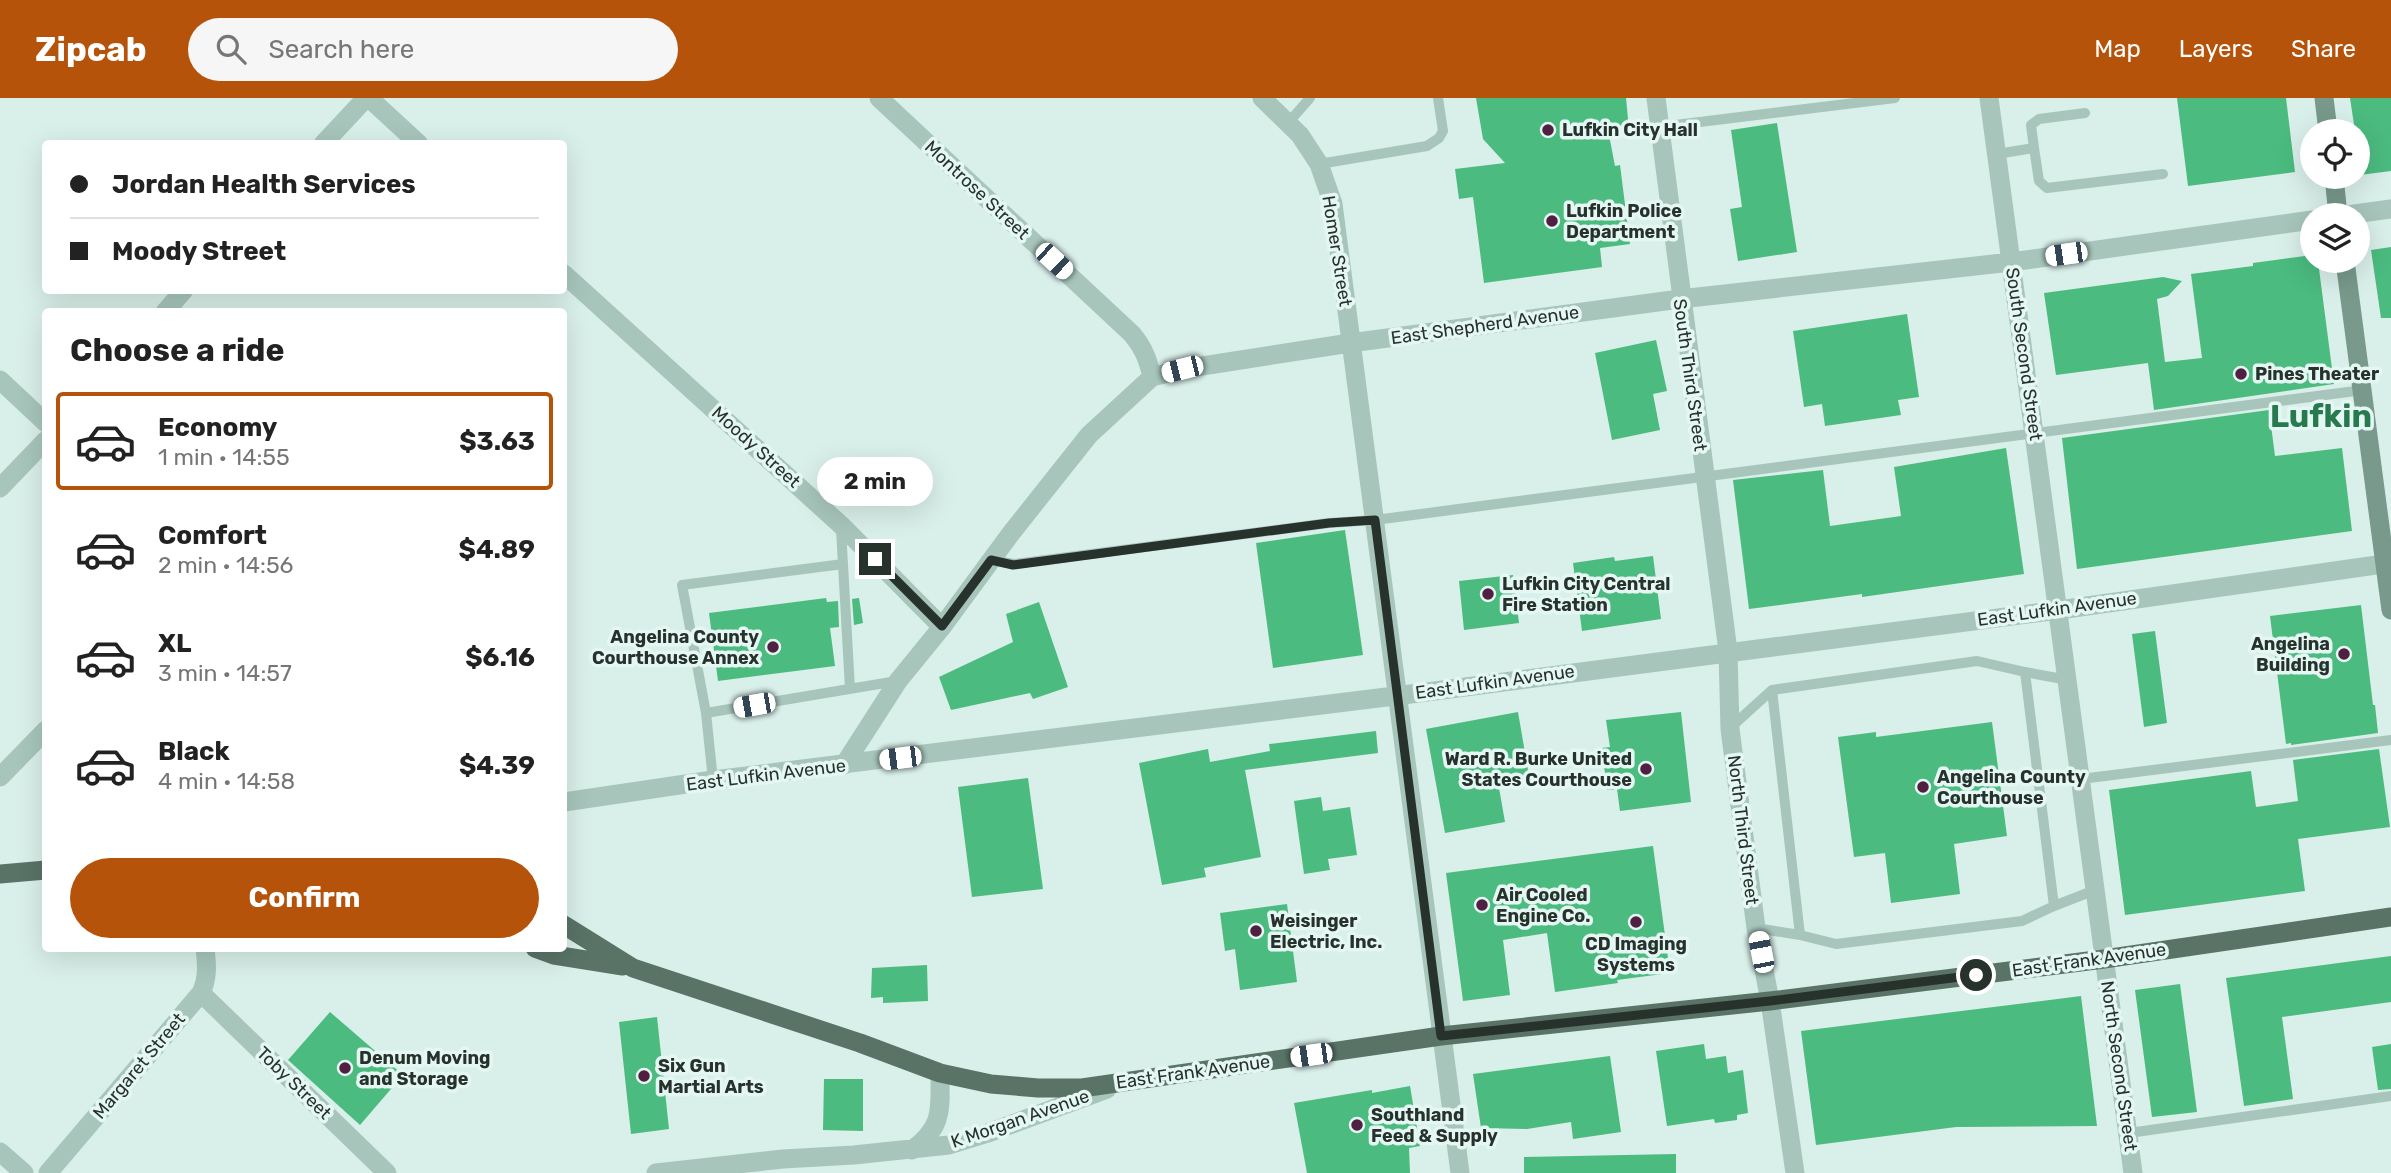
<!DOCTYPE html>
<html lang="en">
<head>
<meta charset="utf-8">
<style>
  :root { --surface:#fff; --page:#f6f6f6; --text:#222; --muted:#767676; --line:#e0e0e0; --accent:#b45309 }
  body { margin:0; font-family:Rubik,sans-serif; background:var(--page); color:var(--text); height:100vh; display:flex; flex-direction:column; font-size:26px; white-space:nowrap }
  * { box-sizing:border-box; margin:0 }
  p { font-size:23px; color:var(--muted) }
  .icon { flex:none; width:38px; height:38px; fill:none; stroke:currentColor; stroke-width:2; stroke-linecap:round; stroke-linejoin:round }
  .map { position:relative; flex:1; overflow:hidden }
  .side { position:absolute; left:42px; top:210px; width:525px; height:644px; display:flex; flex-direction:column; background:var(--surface); border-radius:7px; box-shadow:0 7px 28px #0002 }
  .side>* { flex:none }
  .hud { position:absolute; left:42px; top:42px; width:525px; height:154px; border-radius:7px; box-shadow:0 7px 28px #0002; display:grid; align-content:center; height:154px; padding:0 28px; background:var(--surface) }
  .tools { position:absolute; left:2300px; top:21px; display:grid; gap:14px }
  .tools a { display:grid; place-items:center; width:70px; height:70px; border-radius:50%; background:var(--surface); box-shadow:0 7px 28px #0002; font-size:35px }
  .end { position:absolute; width:32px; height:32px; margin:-16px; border:9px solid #27322d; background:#fff; box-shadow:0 0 0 4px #fff }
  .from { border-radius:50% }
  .bubble { position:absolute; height:49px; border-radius:24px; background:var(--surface); box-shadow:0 7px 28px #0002; font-size:23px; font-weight:700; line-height:49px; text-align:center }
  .car { position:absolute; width:21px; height:42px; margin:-21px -10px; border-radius:9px; box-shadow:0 0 5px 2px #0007; background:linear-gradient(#fff 24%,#345 0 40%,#fff 0 76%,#345 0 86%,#fff 0) }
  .hud b { display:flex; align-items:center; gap:24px; height:66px; font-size:26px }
  .hud b+b { border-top:2px solid var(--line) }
  .hud i { width:18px; height:18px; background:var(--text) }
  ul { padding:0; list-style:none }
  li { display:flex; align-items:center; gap:21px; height:98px; margin:0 14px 10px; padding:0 14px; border:4px solid transparent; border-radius:7px }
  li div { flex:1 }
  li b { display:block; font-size:26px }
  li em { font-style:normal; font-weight:700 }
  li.selected { border-color:var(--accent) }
  li>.icon { width:63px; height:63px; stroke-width:1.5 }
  h2 { padding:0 28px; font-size:32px; line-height:84px }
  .cta { display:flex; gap:14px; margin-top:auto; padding:14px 28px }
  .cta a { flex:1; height:80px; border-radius:42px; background:var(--accent); color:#fff; font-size:28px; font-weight:700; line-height:80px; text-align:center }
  header { display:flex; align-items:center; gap:42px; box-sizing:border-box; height:98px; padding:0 35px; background:var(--accent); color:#fff }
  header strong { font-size:33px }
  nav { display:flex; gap:38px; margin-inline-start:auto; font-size:24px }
  .search { width:490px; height:63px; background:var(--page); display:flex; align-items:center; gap:18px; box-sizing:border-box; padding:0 24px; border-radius:38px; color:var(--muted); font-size:26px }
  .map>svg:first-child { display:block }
  .building { fill:#4bbb7f }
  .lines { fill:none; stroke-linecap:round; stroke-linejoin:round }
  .service { stroke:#a7c5bb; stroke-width:10 }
  .minor { stroke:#a7c5bb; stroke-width:19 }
  .secondary { stroke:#78998b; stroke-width:19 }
  .primary { stroke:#597367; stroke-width:19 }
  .route { stroke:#27322d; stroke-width:9 }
  .poi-dot { fill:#502042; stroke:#e5f7f3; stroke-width:2.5 }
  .labels { text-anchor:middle; stroke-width:7; stroke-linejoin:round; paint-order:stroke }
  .poi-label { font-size:18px; font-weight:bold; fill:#27322d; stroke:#e5f7f3; text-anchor:start }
  .street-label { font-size:18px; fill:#27322d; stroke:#e5f7f3 }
  .town-label { font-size:32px; font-weight:bold; fill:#277a4d; stroke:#e5f7f3 }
</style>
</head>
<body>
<header>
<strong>Zipcab</strong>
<div class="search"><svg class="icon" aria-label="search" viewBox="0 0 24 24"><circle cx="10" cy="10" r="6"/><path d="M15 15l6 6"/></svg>Search here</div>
<nav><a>Map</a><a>Layers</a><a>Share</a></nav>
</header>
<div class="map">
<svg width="2391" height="1075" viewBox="0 0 2391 1075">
  <rect width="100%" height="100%" fill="#d9efe9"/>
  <path class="building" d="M1476 0H1626L1628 21 1620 31 1609 37 1615 68 1620 67 1630 146 1600 150 1602 169 1484 185 1473 99 1459 101 1455 71 1505 65 1483 41Z
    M2177 0H2286L2295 74 2188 88Z
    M2350 0H2391V73L2360 77 2357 33H2355Z
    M1777 25 1797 154 1738 163 1730 111 1742 109 1731 32Z
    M2391 149V220H2381L2371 152Z
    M2312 157V163H2318L2334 286 2154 312 2148 265 2056 277 2044 195 2163 179 2182 183 2168 198 2157 201 2165 264 2202 260 2191 176 2253 168V165Z
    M1907 216 1919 299 1898 302 1901 317 1825 328 1822 306 1804 309 1793 233Z
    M1656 242 1667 293 1653 296 1660 332 1612 342 1595 255Z
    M2269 312 2275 358 2342 350 2352 433 2077 471 2062 340Z
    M2006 350 2024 476 1862 499V496L1749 511 1733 382 1823 372 1830 428 1901 418 1894 369Z
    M1345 432 1363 557 1273 570 1256 445Z
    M1653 458 1661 521 1582 533 1573 465 1614 459 1615 463Z
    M1513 477 1519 525 1464 532 1459 483Z
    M826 500 827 504 838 503 839 529 830 530 835 568 718 583 709 515Z
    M859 500 863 525 854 527 852 501Z
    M1039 504 1068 589 1033 601 1030 595 951 612 939 579 1013 544 1006 516Z
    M2361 507 2373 607H2375L2378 635 2291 647V645L2286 646 2270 518Z
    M2155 533 2167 625 2144 629 2132 536Z
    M1518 614 1530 684 1499 690 1505 724 1445 735 1426 631Z
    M1681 614 1691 704 1620 713 1617 691 1607 692 1602 650 1610 649 1606 622Z
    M1992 624 2007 738 1954 746 1960 796 1891 805 1885 755 1854 759 1838 639 1876 634V639Z
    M1376 633 1378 655 1245 672 1261 759 1204 770 1206 779 1162 787 1139 665 1208 651 1210 664 1270 653 1269 646Z
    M2379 651 2390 729 2298 741 2305 793 2125 817 2109 692 2251 673 2256 709 2298 703 2293 662Z
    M1028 680 1043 791 972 799 958 689Z
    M1321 699 1323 713 1350 709 1357 757 1328 761 1330 772 1304 776 1294 703Z
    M1653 748 1670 875 1617 882 1618 885 1555 894 1547 835 1503 842 1510 897 1463 903 1446 775Z
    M1287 806 1297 884 1240 892 1235 851 1225 853 1220 815Z
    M2391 858V904L2282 919 2293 1001 2244 1008 2226 880Z
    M927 867 928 903 883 905V899L871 900 872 870Z
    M2180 886 2197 1014 2152 1019 2135 892Z
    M2081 898 2097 1028 1956 1029 1816 1047 1801 933Z
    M330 914 403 977 360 1027 288 962Z
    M657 919 669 1031 631 1036 619 924Z
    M1704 946 1706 961 1726 958 1728 975 1743 972 1748 1015 1737 1017V1022L1715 1025 1714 1021 1667 1028 1656 953Z
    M2391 946V991L2378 992 2372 949Z
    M1610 958 1621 1034 1573 1041 1571 1024 1527 1031 1481 1030 1473 976Z
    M824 981H863V1033L823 1032Z
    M1410 988 1420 1048 1409 1050 1410 1075H1307L1294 1005 1372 992V995Z
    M1676 1056V1075H1524V1059Z"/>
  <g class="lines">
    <path class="service" d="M1288 25 1310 0
      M1659 29 1895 0
      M2034 50 2031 27 2039 21 2085 15
      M1997 56 2034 50 2039 83 2047 90 2163 76
      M1319 66 1427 48 1439 40 1443 33 1438 0
      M841 431 850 591
      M991 462 1014 466 1329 425 1375 422 2363 292
      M1977 563 2025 574 2054 808 2022 823 1836 846 1800 837 1772 592Z
      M2025 574 2068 582
      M706 615 682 487 843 466
      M1730 630 1772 592
      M2081 681 2391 642
      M713 682 706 615 897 583
      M2054 808 2095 792
      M1756 830 1800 837
      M2129 1035 2391 998"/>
    <path class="minor" d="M369 0 419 46
      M879 0 1132 236C1143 249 1148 261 1152 279
      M1262 0 1300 37 1319 66 1333 106 1460 1075
      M1656 0 1728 553 1730 631 1756 830 1770 903 1795 1075
      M1989 0 2133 1075
      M323 46 366 0
      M2347 117 2391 111
      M564 176 841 427 942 529
      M165 214 184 192
      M0 282 46 325
      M0 390 46 342
      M844 667 898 583 942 529 1012 434 1089 337 1152 279 1183 271 1350 245 1680 201 2011 164 2312 122
      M0 679 46 632
      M564 704 713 682 1427 594 2059 512 2391 465
      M201 895 387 1075
      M912 1052C944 1028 940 1012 940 975
      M0 1054 24 1075
      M48 1075 201 895C208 880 207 867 205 850
      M656 1075 783 1061 854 1057 949 1047 988 1035 1107 991"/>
    <path class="secondary" d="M2324 0 2328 33
      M2334 79 2338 117
      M2345 163 2391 512"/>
    <path class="primary" d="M0 776 46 772
      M564 827 633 870 860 945 940 975 991 986 1038 990H1082L1441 938 1770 903 2104 861 2391 819
      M535 850 554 857 623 868"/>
  </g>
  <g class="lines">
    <path class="route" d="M875 461 942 528 991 462 1013 467 1329 425 1375 422 1441 938 1770 903 1976 877"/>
  </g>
  <g class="poi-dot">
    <circle cx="1548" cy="32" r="7"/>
    <circle cx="1552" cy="123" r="7"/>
    <circle cx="2241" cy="276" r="7"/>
    <circle cx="1488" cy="496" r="7"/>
    <circle cx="773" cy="549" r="7"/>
    <circle cx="2344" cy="556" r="7"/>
    <circle cx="1646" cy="671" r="7"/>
    <circle cx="1923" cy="689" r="7"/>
    <circle cx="1482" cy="807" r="7"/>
    <circle cx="1636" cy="824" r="7"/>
    <circle cx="1256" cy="833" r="7"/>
    <circle cx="345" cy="970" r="7"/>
    <circle cx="644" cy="978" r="7"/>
    <circle cx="1357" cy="1027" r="7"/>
  </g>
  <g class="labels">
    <g class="poi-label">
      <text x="1562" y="38">Lufkin City Hall</text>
      <text x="1566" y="119">Lufkin Police<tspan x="1566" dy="21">Department</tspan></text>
      <text x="2255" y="282">Pines Theater</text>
      <text x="1502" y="492">Lufkin City Central<tspan x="1502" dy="21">Fire Station</tspan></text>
      <text x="759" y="545" text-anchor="end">Angelina County<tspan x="759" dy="21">Courthouse Annex</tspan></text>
      <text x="2330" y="552" text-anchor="end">Angelina<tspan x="2330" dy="21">Building</tspan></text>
      <text x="1632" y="667" text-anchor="end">Ward R. Burke United<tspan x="1632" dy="21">States Courthouse</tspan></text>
      <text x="1937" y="685">Angelina County<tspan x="1937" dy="21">Courthouse</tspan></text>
      <text x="1496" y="803">Air Cooled<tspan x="1496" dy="21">Engine Co.</tspan></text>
      <text x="1270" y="829">Weisinger<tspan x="1270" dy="21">Electric, Inc.</tspan></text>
      <text x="1636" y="852" text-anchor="middle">CD Imaging<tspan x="1636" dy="21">Systems</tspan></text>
      <text x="359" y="966">Denum Moving<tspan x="359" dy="21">and Storage</tspan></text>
      <text x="658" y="974">Six Gun<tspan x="658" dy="21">Martial Arts</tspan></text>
      <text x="1371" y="1023">Southland<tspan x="1371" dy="21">Feed &amp; Supply</tspan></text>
    </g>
    <g class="street-label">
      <text transform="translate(977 92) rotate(43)" y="6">Montrose Street</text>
      <text transform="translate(1337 153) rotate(81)" y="6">Homer Street</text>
      <text transform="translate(1485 227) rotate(-8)" y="6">East Shepherd Avenue</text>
      <text transform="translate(2024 256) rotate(82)" y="6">South Second Street</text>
      <text transform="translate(1690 277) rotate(82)" y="6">South Third Street</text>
      <text transform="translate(756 349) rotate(42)" y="6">Moody Street</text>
      <text transform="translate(2057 511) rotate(-8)" y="6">East Lufkin Avenue</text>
      <text transform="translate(1495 584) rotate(-8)" y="6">East Lufkin Avenue</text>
      <text transform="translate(766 677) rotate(-7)" y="6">East Lufkin Avenue</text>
      <text transform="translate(1743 732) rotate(83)" y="6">North Third Street</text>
      <text transform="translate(2089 862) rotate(-8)" y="6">East Frank Avenue</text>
      <text transform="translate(139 968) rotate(-50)" y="6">Margaret Street</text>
      <text transform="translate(2119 968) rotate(82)" y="6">North Second Street</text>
      <text transform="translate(1193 974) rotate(-8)" y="6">East Frank Avenue</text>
      <text transform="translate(294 985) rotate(44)" y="6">Toby Street</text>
      <text transform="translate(1020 1021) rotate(-19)" y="6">K Morgan Avenue</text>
    </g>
    <g class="town-label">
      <text x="2321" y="329">Lufkin</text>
    </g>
  </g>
</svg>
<div class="tools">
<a><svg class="icon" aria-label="locate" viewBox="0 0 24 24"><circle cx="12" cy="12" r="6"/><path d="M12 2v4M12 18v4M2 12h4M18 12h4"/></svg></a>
<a><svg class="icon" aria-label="layers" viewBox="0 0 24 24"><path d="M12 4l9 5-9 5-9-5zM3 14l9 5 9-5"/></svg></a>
</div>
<i class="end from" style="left:1976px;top:877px"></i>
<i class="end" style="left:875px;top:461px"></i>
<div class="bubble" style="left:817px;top:359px;width:116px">2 min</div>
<i class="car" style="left:2066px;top:156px;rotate:262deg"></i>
<i class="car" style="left:1054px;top:163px;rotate:133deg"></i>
<i class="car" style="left:1182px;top:271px;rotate:256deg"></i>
<i class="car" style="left:754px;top:607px;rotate:260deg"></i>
<i class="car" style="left:900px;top:660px;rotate:263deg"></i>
<i class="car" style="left:1761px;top:854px;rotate:349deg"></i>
<i class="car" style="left:1311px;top:957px;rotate:262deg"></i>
<div class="hud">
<b><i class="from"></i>Jordan Health Services</b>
<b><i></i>Moody Street</b>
</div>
<section class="side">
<h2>Choose a ride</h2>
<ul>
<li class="selected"><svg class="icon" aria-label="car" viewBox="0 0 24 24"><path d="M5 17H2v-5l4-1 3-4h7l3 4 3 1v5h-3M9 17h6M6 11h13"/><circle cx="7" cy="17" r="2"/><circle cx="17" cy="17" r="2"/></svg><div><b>Economy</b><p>1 min · 14:55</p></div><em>$3.63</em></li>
<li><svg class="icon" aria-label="car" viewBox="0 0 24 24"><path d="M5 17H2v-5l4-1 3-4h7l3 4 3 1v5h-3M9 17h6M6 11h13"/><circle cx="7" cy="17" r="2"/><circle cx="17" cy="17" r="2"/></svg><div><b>Comfort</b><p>2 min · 14:56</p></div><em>$4.89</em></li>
<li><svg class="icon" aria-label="car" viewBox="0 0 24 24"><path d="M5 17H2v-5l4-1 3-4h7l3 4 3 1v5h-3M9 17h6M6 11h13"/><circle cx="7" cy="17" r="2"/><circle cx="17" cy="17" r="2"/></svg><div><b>XL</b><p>3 min · 14:57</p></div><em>$6.16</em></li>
<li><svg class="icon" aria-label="car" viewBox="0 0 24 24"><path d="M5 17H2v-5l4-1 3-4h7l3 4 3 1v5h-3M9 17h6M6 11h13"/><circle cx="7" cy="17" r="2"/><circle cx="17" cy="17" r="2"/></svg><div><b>Black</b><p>4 min · 14:58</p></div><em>$4.39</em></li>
</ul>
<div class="cta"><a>Confirm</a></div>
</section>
</div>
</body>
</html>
